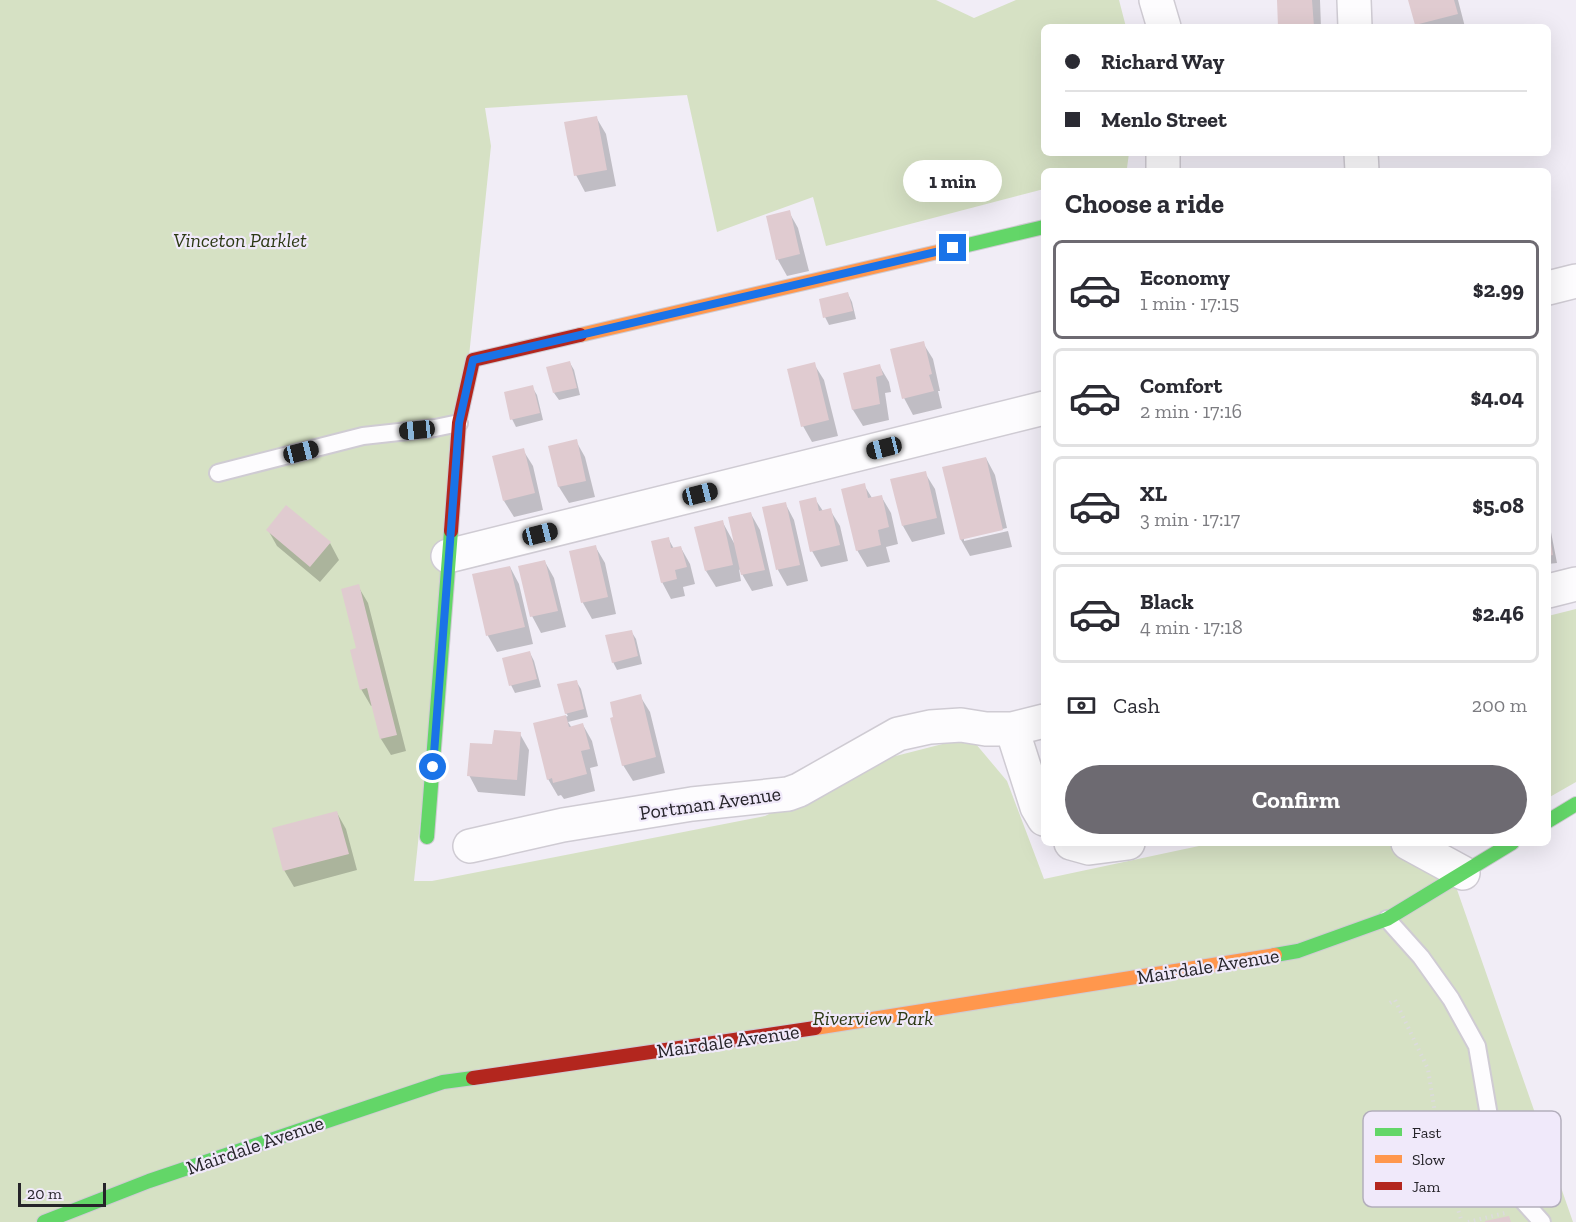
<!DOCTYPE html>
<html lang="en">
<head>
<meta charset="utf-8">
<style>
  :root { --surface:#fff; --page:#f7f7f7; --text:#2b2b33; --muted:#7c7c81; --line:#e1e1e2; --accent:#6d6a71 }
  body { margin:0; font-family:"Zilla Slab",serif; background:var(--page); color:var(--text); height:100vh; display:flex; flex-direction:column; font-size:22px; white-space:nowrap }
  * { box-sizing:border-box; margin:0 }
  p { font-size:20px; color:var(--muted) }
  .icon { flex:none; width:33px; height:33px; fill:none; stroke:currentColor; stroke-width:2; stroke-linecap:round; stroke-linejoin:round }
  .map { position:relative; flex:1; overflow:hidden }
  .sheet { position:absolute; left:1041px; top:168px; width:510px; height:678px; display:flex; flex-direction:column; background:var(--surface); border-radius:9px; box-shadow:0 6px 24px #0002 }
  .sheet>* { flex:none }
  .top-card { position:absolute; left:1041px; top:24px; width:510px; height:132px; border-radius:9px; box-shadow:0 6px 24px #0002; display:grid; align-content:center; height:132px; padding:0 24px; background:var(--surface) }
  .scale { position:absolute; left:18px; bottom:15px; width:88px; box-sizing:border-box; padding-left:6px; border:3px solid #26242a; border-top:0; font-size:16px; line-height:21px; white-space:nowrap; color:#26242a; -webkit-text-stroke:4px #f0e9fa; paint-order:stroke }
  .end { position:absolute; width:27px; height:27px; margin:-14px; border:8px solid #1a73e8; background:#fff; box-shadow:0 0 0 3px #fff }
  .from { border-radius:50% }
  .bubble { position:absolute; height:42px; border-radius:21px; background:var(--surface); box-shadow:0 6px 24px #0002; font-size:20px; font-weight:700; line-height:42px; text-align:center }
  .car { position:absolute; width:18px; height:36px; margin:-18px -9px; border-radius:8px; box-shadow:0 0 4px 2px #0007; background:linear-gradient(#222 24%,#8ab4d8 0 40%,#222 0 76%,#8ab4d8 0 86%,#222 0) }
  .top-card b { display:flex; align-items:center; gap:21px; height:57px; font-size:22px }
  .top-card b+b { border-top:2px solid var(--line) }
  .top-card i { width:15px; height:15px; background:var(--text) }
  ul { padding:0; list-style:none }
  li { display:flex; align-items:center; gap:18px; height:99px; margin:0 12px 9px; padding:0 12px; border:3px solid var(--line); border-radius:9px }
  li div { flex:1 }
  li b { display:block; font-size:22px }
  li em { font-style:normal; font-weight:700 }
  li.selected { border-color:var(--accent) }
  li>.icon { width:54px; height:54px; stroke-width:1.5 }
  h2 { padding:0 24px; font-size:27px; line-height:72px }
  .pay { display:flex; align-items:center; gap:15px; height:66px; padding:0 24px; font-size:22px }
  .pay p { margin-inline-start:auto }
  .button { display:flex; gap:12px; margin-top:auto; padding:12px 24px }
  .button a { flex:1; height:69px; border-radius:36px; background:var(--accent); color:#fff; font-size:24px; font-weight:700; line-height:69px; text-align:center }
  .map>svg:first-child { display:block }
  .green { fill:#d6e1c4 }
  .shadow { fill:#0003 }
  .building { fill:#e0cbd0 }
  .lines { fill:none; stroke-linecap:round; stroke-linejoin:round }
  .lane-casing { stroke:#cfcbd3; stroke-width:20 }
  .street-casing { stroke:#cfcbd3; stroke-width:36 }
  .fast-casing { stroke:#cfcbd3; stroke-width:16 }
  .slow-casing { stroke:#cfcbd3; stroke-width:16 }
  .jam-casing { stroke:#cfcbd3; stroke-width:16 }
  .path { stroke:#dcdbdd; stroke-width:4; stroke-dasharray:1.5 4.5; stroke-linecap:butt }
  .lane { stroke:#fdfcfe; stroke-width:16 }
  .street { stroke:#fdfcfe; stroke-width:33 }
  .fast { stroke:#63d668; stroke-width:14 }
  .slow { stroke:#ff974d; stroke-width:14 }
  .jam { stroke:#b3261e; stroke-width:14 }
  .route { stroke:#1a73e8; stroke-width:8 }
  .labels { text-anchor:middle; stroke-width:4.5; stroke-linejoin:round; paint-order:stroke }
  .park-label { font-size:20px; font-style:italic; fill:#2c3914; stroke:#f0e9fa }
  .street-label { font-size:20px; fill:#26242a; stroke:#f0e9fa }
  .key { fill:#f0e9fa; stroke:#b3aebc; stroke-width:1.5 }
  .key-label { font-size:16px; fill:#26242a }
</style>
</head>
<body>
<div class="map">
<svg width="1576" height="1222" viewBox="0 0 1576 1222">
  <rect width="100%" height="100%" fill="#f1edf6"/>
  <path class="green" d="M0 0H936L974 18 1016 0H1119L1126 27H1044V153H1129L1127 168 1115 171H1044V189L826 246 813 197 717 232 687 95 485 108 491 146 414 881H432L765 816 880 760 970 737 1007 781 1044 879 1213 843H1385L1447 861 1573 1222H0Z
    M1576 609V782L1548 798V616Z"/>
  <path class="shadow" d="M1278 0H1320L1321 27H1280Z
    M1410 0H1458L1465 27H1418Z
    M596 117 606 134 616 186 585 192 576 175Z
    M789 212 798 228 809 271 787 276 778 260 767 217Z
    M848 294 852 302 856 319 829 325 825 317Z
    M923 343 933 359 940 391H938L942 408 913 415 904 398Z
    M570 363 574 370 580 395 559 400 554 393Z
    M814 364 824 380 838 436 812 442 803 426Z
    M879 365 889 382 891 392 885 393 889 420 863 426 853 410 844 374Z
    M532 387 537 395 543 420 516 427 512 419Z
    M576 441 585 457 595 497 569 503 559 487 550 448Z
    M523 450 533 466 543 510 514 517 504 501Z
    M986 458 995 475 1007 528 964 538V541L1008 531 1012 547 970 556 961 540 944 468Z
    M925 473 935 489 945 534 912 542 903 526Z
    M864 485 872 498 881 496 891 513 898 544 886 547 890 562 867 567 857 550Z
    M815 499 823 511 830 510 840 526 848 561 821 567 812 551Z
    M785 503 794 520 808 581 787 586 778 570Z
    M751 514 760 530 773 586 752 591 739 569 741 581 716 587 706 571 722 521 734 543Z
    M1548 526 1551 532 1557 563 1548 564Z
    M268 530 330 543 339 560 320 582 277 546Z
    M668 538 674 549 681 548 690 564 695 584 683 587 685 596 671 599 662 582Z
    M595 546 605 563 616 614 592 619 583 603 571 552Z
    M545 562 554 578 566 627 541 633 532 616Z
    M510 567 519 584 533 644 497 652 488 636 474 575Z
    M358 586 368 603 406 751 391 755 381 739 373 705 371 706 361 689Z
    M631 631 636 639 642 664 617 670 613 662Z
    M530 653 534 661 541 687 515 693 511 685Z
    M576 681 581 689 588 717 568 722 572 728 583 725 592 741 598 766 590 768 595 791 564 799 561 795 558 796 548 779 535 724 568 716 566 713Z
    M640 696 650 712 665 773 633 781 623 765Z
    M520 734 529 750 525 796 478 792 469 775Z
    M337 813 346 829 357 870 294 887 284 870Z"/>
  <path class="building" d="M1277 0H1312L1314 27H1278Z
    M1408 0H1454L1458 14 1415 25Z
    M597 116 607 170 574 176 564 122Z
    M790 210 800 254 776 260 766 216Z
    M848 292 853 311 823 318 819 299Z
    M924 341 932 374 929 375 934 391 902 399 890 349Z
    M570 361 577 388 553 393 546 367Z
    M815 362 829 420 801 427 787 369Z
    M880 364 883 375 876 377 880 404 852 410 843 373Z
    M533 385 540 413 510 420 504 392Z
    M577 439 586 481 558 487 548 446Z
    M524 448 535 493 503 501 492 456Z
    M986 457 1003 530 960 540 942 467Z
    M926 471 937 518 902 526 890 479Z
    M865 483 868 498 882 495 889 527 878 530 881 545 856 551 841 489Z
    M816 497 819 511 831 508 840 545 810 552 799 501Z
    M786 502 800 565 776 570 762 507Z
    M286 505 331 542 310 567 266 530Z
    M751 512 765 570 741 575 728 517Z
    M723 520 733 565 705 571 694 527Z
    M1549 531 1553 555 1548 556V532Z
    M669 537 671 548 681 546 687 567 675 570 677 579 661 583 651 541Z
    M596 545 608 597 581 603 569 551Z
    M545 560 558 611 530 617 518 566Z
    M510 566 525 627 486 636 472 574Z
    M359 584 397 735 380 739 367 688 360 690 350 650 356 648 341 589Z
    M632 630 638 656 612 663 605 635Z
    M530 651 537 679 509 686 502 658Z
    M577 680 584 709 565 714 557 684Z
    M641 694 656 757 622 766 610 718 613 717 610 702Z
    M566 715 569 727 583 723 590 749 581 751 587 774 553 783 552 778 547 780 533 723Z
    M494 730 521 732 517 780 467 776 470 743 492 744Z
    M337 811 349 854 283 871 272 828Z
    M1509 1216 1511 1222H1485V1221Z"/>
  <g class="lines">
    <g class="lane-casing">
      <path id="lane" d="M218 473 363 436 435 428 459 423
        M1387 919 1421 957 1451 999 1477 1046 1499 1174 1542 1222"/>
    </g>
    <g class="street-casing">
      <path id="street" d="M1156 0 1164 27
        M1354 0 1355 27
        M1361 153 1362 171
        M1163 171V153
        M1548 288 1576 281
        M448 556 1044 408
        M1548 591 1576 584
        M1012 729 1037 807 1044 819
        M1071 843 1089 848 1128 843
        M1408 843 1463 873
        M470 846 563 825 692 804 788 794 799 790 898 734 930 727 961 725 986 729H1012L1044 721"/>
    </g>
    <g class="fast-casing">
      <path id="fast" d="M942 251 1044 227
        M1548 821 1576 804
        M427 837 451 531
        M1275 955 1298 951 1387 919 1512 843
        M44 1222 149 1181 443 1082 473 1078"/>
    </g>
    <g class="slow-casing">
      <path id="slow" d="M580 335 942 251
        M815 1028 1275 955"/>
    </g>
    <g class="jam-casing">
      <path id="jam" d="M451 531 459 423 473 360 580 335
        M473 1078 815 1028"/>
    </g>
    <path class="path" d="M1390 1003 1395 1000 1428 1069 1443 1163 1462 1222
      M1468 1222 1505 1213"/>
    <use href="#lane" class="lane"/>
    <use href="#street" class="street"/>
    <use href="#fast" class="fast"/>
    <use href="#slow" class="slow"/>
    <use href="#jam" class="jam"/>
  </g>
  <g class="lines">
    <path class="route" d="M433 767 459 423 473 360 953 248"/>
  </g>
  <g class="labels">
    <g class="park-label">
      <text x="240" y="247">Vinceton Parklet</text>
      <text x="873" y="1025">Riverview Park</text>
    </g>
    <g class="street-label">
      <text transform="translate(710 803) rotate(-8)" y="7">Portman Avenue</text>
      <text transform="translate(1208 966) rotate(-9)" y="7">Mairdale Avenue</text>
      <text transform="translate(728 1041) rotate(-8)" y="7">Mairdale Avenue</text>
      <text transform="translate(255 1145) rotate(-19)" y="7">Mairdale Avenue</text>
    </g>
  </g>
  <rect x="1363" y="1111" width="198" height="96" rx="9" class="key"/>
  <rect x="1375" y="1128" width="27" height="8" fill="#63d668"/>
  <rect x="1375" y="1155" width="27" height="8" fill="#ff974d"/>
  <rect x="1375" y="1182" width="27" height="8" fill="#b3261e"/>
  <g class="key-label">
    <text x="1412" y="1138">Fast</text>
    <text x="1412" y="1165">Slow</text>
    <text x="1412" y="1192">Jam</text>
  </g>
</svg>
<div class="scale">20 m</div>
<i class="end from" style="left:433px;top:767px"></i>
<i class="end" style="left:953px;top:248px"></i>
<div class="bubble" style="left:903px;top:160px;width:99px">1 min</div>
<i class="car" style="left:417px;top:430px;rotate:264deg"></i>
<i class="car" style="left:884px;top:448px;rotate:256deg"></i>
<i class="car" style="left:301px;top:452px;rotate:76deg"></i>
<i class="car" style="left:700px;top:494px;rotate:76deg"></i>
<i class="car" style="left:540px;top:534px;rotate:76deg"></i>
<div class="top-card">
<b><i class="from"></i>Richard Way</b>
<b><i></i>Menlo Street</b>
</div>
<section class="sheet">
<h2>Choose a ride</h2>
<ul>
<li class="selected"><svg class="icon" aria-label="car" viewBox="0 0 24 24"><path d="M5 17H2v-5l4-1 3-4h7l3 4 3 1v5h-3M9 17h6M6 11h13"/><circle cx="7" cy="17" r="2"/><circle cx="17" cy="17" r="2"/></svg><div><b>Economy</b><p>1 min · 17:15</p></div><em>$2.99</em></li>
<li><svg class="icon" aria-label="car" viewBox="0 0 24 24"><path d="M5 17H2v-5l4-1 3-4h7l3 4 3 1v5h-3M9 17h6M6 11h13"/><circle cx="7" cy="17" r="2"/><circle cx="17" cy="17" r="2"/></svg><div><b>Comfort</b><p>2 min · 17:16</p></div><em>$4.04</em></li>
<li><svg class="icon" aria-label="car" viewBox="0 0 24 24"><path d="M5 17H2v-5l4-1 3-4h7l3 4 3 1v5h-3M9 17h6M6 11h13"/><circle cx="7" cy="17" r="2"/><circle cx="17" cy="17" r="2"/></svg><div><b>XL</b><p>3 min · 17:17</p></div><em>$5.08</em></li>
<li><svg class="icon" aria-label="car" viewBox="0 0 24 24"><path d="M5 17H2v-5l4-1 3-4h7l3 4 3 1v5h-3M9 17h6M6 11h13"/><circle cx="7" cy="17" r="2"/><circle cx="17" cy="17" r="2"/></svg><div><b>Black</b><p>4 min · 17:18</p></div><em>$2.46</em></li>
</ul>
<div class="pay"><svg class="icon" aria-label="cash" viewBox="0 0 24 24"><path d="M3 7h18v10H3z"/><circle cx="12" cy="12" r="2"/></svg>Cash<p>200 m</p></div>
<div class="button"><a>Confirm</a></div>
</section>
</div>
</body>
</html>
